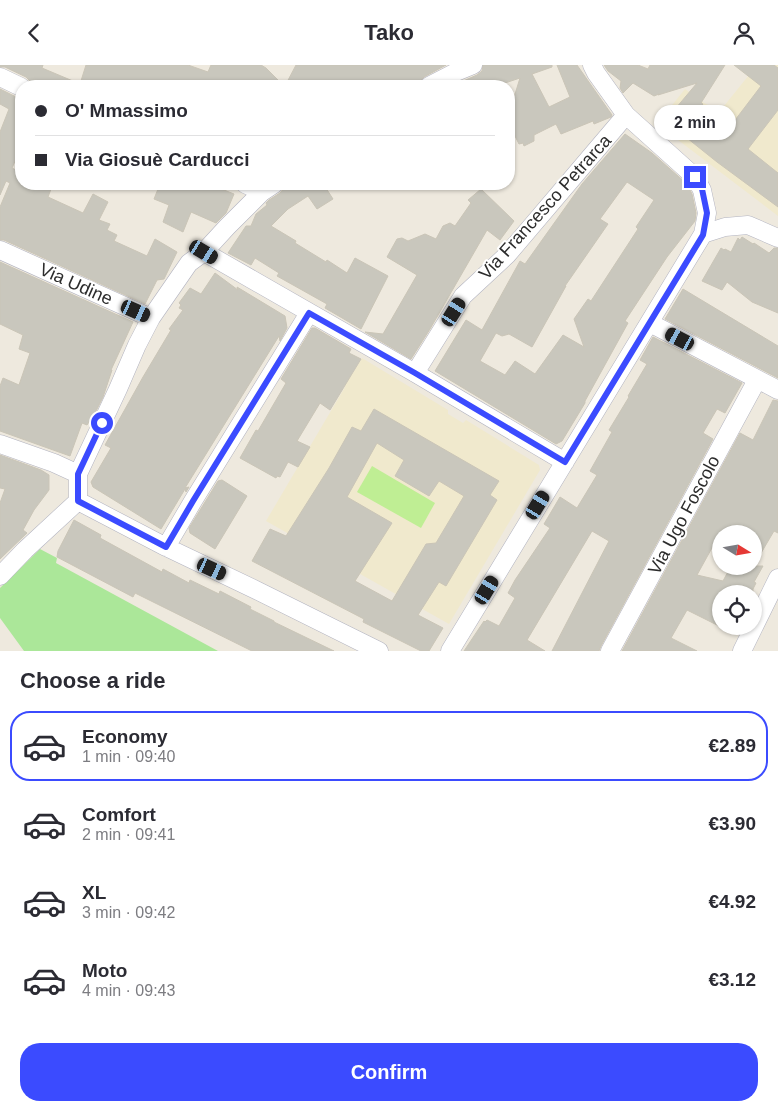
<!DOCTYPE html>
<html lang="en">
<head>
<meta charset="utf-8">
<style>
  :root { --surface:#fff; --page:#f7f7f7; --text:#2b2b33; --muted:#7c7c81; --line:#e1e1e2; --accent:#3b4bff }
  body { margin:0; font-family:Helvetica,sans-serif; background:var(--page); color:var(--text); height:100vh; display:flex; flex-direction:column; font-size:19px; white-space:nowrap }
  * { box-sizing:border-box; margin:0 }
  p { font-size:16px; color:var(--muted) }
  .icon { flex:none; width:28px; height:28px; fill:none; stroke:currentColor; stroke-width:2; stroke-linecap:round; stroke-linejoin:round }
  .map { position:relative; height:586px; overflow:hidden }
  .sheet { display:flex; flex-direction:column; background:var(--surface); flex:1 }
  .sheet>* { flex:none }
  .hud { position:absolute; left:15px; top:15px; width:500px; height:110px; border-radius:20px; box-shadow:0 1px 4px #0004; display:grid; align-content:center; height:110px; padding:0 20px; background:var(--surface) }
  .needle { width:32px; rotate:101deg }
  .buttons { position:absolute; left:712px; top:460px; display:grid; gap:10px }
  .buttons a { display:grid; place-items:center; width:50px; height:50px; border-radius:50%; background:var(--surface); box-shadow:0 1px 4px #0004; font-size:25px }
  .end { position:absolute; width:22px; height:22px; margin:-11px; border:6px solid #3b4bff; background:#fff; box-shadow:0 0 0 2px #fff }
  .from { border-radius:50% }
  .bubble { position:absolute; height:35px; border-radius:18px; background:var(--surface); box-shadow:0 1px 4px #0004; font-size:16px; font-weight:700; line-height:35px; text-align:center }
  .car { position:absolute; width:15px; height:30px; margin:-15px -8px; border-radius:6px; box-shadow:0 0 4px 1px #0007; background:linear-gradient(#222 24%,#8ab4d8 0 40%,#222 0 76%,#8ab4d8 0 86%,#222 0) }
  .hud b { display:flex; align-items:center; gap:18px; height:48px; font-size:19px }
  .hud b+b { border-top:1px solid var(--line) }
  .hud i { width:12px; height:12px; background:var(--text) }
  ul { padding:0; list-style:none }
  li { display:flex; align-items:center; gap:15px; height:70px; margin:0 10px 8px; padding:0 10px; border:2px solid transparent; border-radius:20px }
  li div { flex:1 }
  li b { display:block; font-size:19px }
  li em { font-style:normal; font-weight:700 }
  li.selected { border-color:var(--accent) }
  li>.icon { width:45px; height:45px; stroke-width:1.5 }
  h2 { padding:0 20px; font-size:22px; line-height:60px }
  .button { display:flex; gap:10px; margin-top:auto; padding:10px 20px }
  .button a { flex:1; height:58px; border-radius:20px; background:var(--accent); color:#fff; font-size:20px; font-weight:700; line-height:58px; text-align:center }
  header { display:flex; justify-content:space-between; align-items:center; height:65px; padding:0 20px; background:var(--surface); font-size:22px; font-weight:700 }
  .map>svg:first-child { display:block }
  .education { fill:#f0e9cd }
  .green { fill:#abe799 }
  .pitch { fill:#bfee94 }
  .building { fill:#c9c7bd; stroke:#cac5b7; fill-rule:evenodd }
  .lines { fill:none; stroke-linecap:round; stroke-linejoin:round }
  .street-casing { stroke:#b2b3c0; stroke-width:19 }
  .street { stroke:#fff; stroke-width:18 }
  .route { stroke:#3b4bff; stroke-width:6 }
  .labels { text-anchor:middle; stroke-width:4; stroke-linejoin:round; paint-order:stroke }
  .street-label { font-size:18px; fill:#2c2c2c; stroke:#fff }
</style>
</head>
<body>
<header><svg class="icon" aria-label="back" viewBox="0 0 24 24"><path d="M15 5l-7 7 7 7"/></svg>Tako<svg class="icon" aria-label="person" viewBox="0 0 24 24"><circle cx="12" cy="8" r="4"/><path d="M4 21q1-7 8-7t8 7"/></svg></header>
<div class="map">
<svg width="778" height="586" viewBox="0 0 778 586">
  <rect width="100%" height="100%" fill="#eee9de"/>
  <path class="education" d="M757 0H778V151L657 59 685 24 704 38 720 46Z
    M362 293 448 345V349L463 358 466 355 539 400 540 405 449 559 266 456 345 322 342 320 350 307 353 308Z"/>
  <path class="green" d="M40 484 57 493 56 498 218 586H24L0 553V523Z"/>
  <path class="pitch" d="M372 401 435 438 421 463 357 427Z"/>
  <path class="building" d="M0 0H43L42 3 80 19 86 0H188L208 7 211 0H261L266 3 284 21H42L30 16 26 12 5 2H0Z
    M296 0H446L424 12 420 16 418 21H285Z
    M483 0H552V2L532 9 549 42 570 32 557 0H577L612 50 611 52 594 59 593 56 561 69 556 59 534 70V76L524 81 523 78 519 79 509 59V43L511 42 520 13 496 21H452L477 10 482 6Z
    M604 0H638L648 4 650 0H725L701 38 703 39 698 45 726 67 761 21 734 0H774L778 3V45L748 84 778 108V142L717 97 672 61 683 48 676 43 697 18 658 30 659 29 654 31 633 18 623 28 620 23 621 16 608 6Z
    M0 24 16 32 21 33V83L12 103 16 105 21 94V119H39L51 124 48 132 83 148 93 129 108 137 99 155 110 159 107 165 117 170 114 176 147 191 155 174 177 187 164 214 157 215 145 239 4 175H0V142L10 118 6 116 0 130V67L9 44 0 39Z
    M625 69 652 88 687 119 692 129 696 148 695 156 667 192 625 256 628 258 585 336V338L562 376 556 379 435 306 466 255 482 265 520 196 525 199 582 119ZM627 117 654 135 636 162 638 164 591 236 588 234 574 254 584 282 563 270 535 309 515 296 505 310 480 296 496 268 502 271 509 269 532 282 566 221H565L608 159 600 154Z
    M160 119H209L234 129 226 148 216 158 191 147 183 167 163 157 169 140 154 134Z
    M285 119H326L324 120 333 134 317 144 308 131 288 144 271 161 296 176 295 178 326 197 327 195 347 208 355 193 388 211 361 264 325 243 327 239 277 211 279 208 255 193 251 200 228 188 246 161H251L256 149 267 140 266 138 269 135 280 128 284 123Z
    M481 124 514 156 500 175 487 165 430 264 411 294 365 267 383 269 417 210 387 192 397 174 402 173 408 176 425 169 436 174 443 161 450 158 455 161 471 138 468 135Z
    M742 172 753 179 754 178 769 188 774 183H778V248L752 237 727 217 722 225 702 216 721 183 724 185 725 184 731 187 738 173 740 175Z
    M0 197 133 257 111 305H112L103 332 95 348 87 360 82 358 70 391 0 366V321L3 313 19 320 30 288 19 284 23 270 0 259Z
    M215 208 238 225 237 222 285 251 287 263 280 276 279 271 185 423 189 422 186 427 185 424 161 464 93 422 91 417 111 383 105 380 143 312 171 265 169 264 183 245 179 243 181 240 179 238 190 223 201 229Z
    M683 224 778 281V313L665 254Z
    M312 263H315L351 284 349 288 361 294 330 345 320 338 297 376 310 382 298 402 288 397 280 412 277 411 276 413 240 393 256 365 258 366 286 318 281 314Z
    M653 272 742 318 725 348 717 344 703 368 713 374 601 581 599 586H552L609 476 592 466 527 575 545 586H464L484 556 485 557 487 555 499 561 515 533 508 528 515 515 550 463 544 459 560 432 577 443 597 410 590 406 612 367 609 365 629 332 628 331 647 299 640 295Z
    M773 335 778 336V468L774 466 754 500V469H721V485L713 481 697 510 723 516 731 501H763L754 517 756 518 753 524V529H721V562L687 545 671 573 697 586H622L740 368 753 375Z
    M374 344 499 416 490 430 497 435 446 521 439 517 418 550 443 563 429 586H421L363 557 364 554 252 496 270 464 286 471 329 403 352 362 361 366ZM377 378 404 395 395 411 429 431 439 416 464 431 436 478 426 479 392 536 355 516 392 458 347 432Z
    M0 390 41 405 49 410V425L34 445 23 465 27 468 0 494V438L5 424 0 423Z
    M222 415 247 431 215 484 190 468 189 463 218 416Z
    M74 455 101 470 100 473 162 507 163 504 189 518 190 515 219 529 220 526 251 542 250 544 274 556V557L334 586H252L135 528 133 532 57 492 58 486Z"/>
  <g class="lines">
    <g class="street-casing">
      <path id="street" d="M0 12 21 22
        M429 21 456 7 473 0
        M245 119 262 127
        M703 169 725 162 748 160 778 173
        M0 185 151 253
        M204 187 415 308 565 397
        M650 258 778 325
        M415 308 463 231 507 190 626 50
        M0 379 54 398 78 409
        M78 436V409L118 324 137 280 151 253 189 198 204 187 227 162 262 127 274 119
        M78 436 166 482 258 526 379 586
        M166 482 193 436 309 248
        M0 511 25 485 78 436
        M450 586 703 169 707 148 702 125 695 112 626 50 596 8 592 0
        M610 586 757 315
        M742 586 778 513"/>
    </g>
    <use href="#street" class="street"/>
  </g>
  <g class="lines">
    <path class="route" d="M102 358 78 409V436L166 482 193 436 309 248 415 308 565 397 703 170 707 148 702 124 695 112"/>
  </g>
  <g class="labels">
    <g class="street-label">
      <text transform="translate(545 142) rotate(-48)" y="6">Via Francesco Petrarca</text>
      <text transform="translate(76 219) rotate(24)" y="6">Via Udine</text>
      <text transform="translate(684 450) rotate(-62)" y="6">Via Ugo Foscolo</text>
    </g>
  </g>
</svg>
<div class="buttons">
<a><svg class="needle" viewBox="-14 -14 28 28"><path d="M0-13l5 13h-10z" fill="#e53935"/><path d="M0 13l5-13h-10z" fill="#7c7c81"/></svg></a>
<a><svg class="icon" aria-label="locate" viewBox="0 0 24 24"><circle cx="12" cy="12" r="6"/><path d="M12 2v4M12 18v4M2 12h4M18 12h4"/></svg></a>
</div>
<i class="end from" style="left:102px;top:358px"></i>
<i class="end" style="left:695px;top:112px"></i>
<div class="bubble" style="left:654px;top:40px;width:82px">2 min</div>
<i class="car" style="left:204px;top:187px;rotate:121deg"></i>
<i class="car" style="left:136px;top:246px;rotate:114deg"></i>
<i class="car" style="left:454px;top:247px;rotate:32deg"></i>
<i class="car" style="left:680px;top:274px;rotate:298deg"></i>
<i class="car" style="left:538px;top:440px;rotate:31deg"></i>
<i class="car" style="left:212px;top:504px;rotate:115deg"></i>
<i class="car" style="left:487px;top:525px;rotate:31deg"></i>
<div class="hud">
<b><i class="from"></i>O' Mmassimo</b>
<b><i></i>Via Giosuè Carducci</b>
</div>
</div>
<section class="sheet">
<h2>Choose a ride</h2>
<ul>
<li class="selected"><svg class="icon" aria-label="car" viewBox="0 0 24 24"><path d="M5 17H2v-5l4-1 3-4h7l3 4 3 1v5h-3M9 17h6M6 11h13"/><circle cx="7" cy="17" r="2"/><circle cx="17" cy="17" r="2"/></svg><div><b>Economy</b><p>1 min · 09:40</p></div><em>€2.89</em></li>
<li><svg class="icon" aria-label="car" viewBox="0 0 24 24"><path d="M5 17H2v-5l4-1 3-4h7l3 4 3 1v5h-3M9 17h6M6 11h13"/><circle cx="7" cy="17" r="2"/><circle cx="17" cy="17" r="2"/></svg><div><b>Comfort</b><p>2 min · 09:41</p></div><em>€3.90</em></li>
<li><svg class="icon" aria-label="car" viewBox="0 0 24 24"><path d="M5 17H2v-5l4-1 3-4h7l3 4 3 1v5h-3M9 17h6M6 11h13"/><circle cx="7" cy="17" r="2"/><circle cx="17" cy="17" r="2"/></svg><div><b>XL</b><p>3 min · 09:42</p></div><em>€4.92</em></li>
<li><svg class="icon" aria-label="car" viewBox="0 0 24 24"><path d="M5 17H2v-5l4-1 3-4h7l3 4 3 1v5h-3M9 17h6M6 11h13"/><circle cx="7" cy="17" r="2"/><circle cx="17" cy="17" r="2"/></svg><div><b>Moto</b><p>4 min · 09:43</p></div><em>€3.12</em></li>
</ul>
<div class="button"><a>Confirm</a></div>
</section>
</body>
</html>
